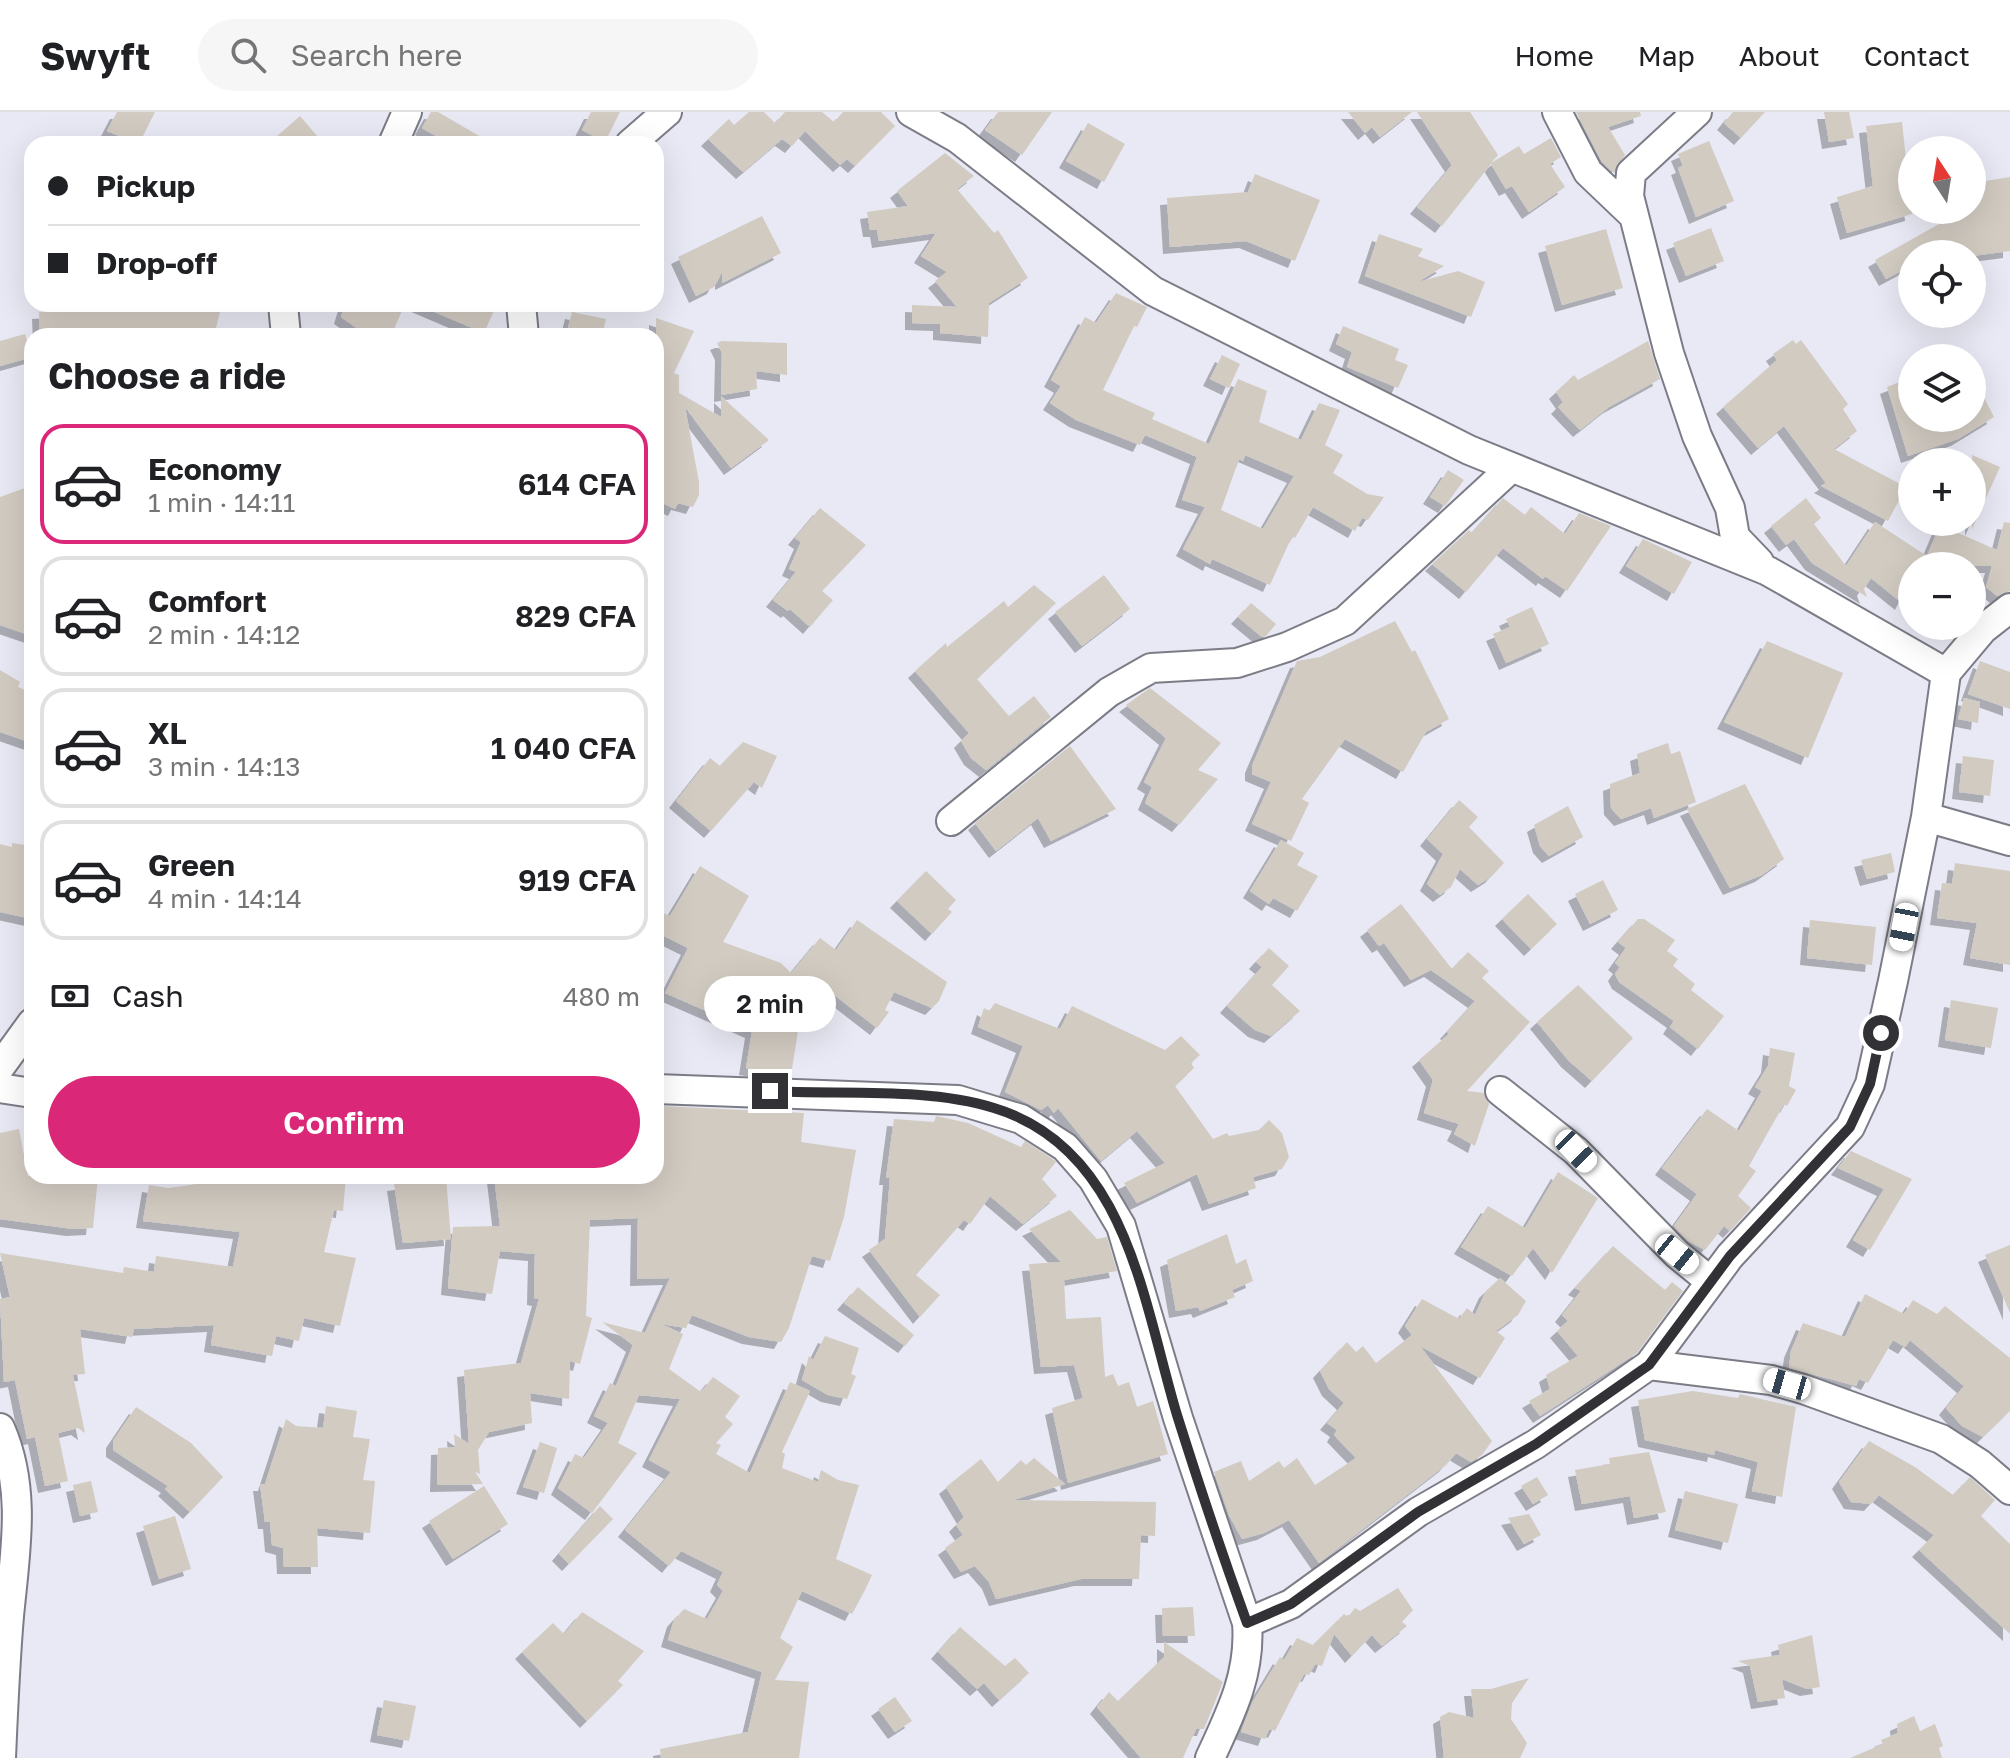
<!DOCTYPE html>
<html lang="en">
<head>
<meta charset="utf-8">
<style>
  :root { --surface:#fff; --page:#f6f6f6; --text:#202124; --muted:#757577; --line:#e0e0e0; --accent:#db2777 }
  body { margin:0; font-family:"Golos Text",sans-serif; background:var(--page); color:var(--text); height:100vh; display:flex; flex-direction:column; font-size:30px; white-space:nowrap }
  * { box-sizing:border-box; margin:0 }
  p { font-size:26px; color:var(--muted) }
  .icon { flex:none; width:44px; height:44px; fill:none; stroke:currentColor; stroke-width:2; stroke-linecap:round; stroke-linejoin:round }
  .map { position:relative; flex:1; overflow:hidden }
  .panel { position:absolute; left:24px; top:216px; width:640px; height:856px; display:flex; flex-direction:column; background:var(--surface); border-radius:24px; box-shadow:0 8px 32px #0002 }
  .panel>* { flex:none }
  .hud { position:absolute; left:24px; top:24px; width:640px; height:176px; border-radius:24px; box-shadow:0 8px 32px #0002; display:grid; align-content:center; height:176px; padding:0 24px; background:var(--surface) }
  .needle { width:52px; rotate:348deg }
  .buttons { position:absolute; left:1898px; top:24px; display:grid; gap:16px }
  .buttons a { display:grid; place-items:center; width:88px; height:88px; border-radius:50%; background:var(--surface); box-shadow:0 8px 32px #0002; font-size:40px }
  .end { position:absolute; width:36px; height:36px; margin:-18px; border:10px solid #323236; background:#fff; box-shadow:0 0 0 4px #fff }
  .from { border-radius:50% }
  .bubble { position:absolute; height:56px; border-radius:28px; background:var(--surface); box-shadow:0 8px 32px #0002; font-size:26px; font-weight:600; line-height:56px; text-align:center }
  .car { position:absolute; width:24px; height:48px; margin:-24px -12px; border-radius:10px; box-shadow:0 0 6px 2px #0007; background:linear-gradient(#fff 24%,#345 0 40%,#fff 0 76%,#345 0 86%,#fff 0) }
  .hud b { display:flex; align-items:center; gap:28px; height:76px; font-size:30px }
  .hud b+b { border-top:2px solid var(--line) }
  .hud i { width:20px; height:20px; background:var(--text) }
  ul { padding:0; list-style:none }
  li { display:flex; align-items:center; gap:24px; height:120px; margin:0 16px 12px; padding:0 8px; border:4px solid var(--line); border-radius:24px }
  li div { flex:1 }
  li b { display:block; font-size:30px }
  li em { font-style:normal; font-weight:600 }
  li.on { border-color:var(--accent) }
  li>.icon { width:72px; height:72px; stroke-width:1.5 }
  h2 { padding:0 24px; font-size:36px; line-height:96px }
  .pay { display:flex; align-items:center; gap:20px; height:88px; padding:0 24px; font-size:30px }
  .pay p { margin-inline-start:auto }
  .button { display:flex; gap:16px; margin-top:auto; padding:16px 24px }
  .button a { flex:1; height:92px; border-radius:48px; background:var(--accent); color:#fff; font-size:32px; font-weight:600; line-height:92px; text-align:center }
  header { display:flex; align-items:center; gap:48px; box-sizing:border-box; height:112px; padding:0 40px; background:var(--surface); border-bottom:2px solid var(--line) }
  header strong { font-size:38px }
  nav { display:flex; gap:44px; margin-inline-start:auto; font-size:28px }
  .search { width:560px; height:72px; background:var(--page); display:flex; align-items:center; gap:20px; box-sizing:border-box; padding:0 28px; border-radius:44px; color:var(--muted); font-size:30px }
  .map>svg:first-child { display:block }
  .building { fill:#d2cbc2; fill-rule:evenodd; filter:url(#shadow) }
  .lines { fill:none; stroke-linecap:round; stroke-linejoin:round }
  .street-casing { stroke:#7b7c86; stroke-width:32 }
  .street { stroke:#fff; stroke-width:28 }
  .route { stroke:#323236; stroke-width:10 }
</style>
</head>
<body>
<header>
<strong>Swyft</strong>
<div class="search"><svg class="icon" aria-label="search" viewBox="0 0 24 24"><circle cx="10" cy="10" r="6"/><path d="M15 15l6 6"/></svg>Search here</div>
<nav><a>Home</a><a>Map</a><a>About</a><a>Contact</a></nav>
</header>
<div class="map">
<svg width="2010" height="1646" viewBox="0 0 2010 1646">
  <defs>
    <filter id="shadow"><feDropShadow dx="-7" dy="7" stdDeviation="0" flood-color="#0004"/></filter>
  </defs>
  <rect width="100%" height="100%" fill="#e8e9f4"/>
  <path class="building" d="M117 0H155L139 32 107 19Z
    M431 0H438L493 32H450L422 16Z
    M591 0H620L605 30 582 18Z
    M749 0H764L775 11 785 0H822L834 10 843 0H881L895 14 855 54 847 47 840 53 805 19 792 34 782 27 743 60 708 27 729 7 734 13Z
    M998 0H1052L1022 43 985 18Z
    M1348 0H1412L1380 25 1372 15 1365 21Z
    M1417 0H1470L1498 43 1491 51 1519 34 1524 42 1551 26 1561 45 1550 52 1565 75 1529 100 1512 74 1506 77 1491 52 1442 114 1417 95 1452 53Z
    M1576 0H1640L1641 4 1608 15 1625 43 1614 61 1602 50Z
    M1733 0H1765L1741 26 1724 11Z
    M1824 0H1849L1854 26 1829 30Z
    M300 4 324 32H268Z
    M1902 10 1912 102 1847 121 1837 85 1873 74 1866 14Z
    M1088 11 1125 32 1104 70 1066 49Z
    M1709 29 1734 89 1696 105 1678 56 1683 54 1678 42Z
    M945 41 974 64 957 77 994 121 998 118 1028 166 989 191 988 225 940 221V212L912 211V193L957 195 935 169 947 160 921 144 936 121 879 129 877 118H870L867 100 908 94 897 79Z
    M1255 62 1320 88 1295 149 1246 129 1170 135 1167 86 1248 80Z
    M2010 65V139L1972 144 1912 142V153L1886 167 1875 148 1964 98H1972L1978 90 1972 71Z
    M762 104 781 141 722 171V160L714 175 696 184 678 145Z
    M1711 116 1724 149 1686 164 1673 131Z
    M1606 117 1623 176 1562 193 1545 134Z
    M1379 122 1423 137 1418 144 1444 154 1418 170 1458 159 1485 170 1471 205 1365 164Z
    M1116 181 1147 195 1137 215 1134 214 1103 278 1155 301 1152 307 1209 332 1238 267 1267 279 1259 310 1301 328 1319 291 1340 298 1325 333 1343 343 1333 361 1367 382 1384 385 1368 408 1362 406 1355 419 1313 395 1295 426 1292 424 1270 473 1212 447 1210 452 1183 437 1205 395 1182 388 1197 345 1145 323 1140 333 1076 308 1050 291 1061 274 1051 268 1085 205 1096 211ZM1245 343 1294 364 1263 417 1221 398 1239 347 1243 349Z
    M100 192H222L214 224 160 221 161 224H40L39 200 100 197Z
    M345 192H405L391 224 365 222 341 205Z
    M416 192H497L484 221Z
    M572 200 606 207 602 224H566Z
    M656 206 694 219 674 261 679 263V281L721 305V284L769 328 731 356 685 295 699 370V383L693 395 678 391 675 397 656 388V348L663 334 656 332Z
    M1343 214 1399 237 1395 248 1408 253 1398 276 1347 255 1352 240 1336 232Z
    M25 222 32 245 0 254V229Z
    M1793 228 1796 232 1801 228 1848 292 1843 297 1857 319 1834 337 1906 375 1888 409 1821 374 1826 371 1784 314 1758 336 1723 295 1777 248 1773 242Z
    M722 229 787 231V263L756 259 757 277 721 283 722 241 717 231Z
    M1648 229 1660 267 1609 295 1580 318 1558 295 1563 290 1556 280 1574 263 1578 268Z
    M1222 243 1240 252 1229 276 1210 267Z
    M1972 262 1994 305 1958 327 1908 344 1887 275 1912 265V306H1972Z
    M1972 343 2000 355 1972 417Z
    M1448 358 1464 368 1445 394 1430 385Z
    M25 376 32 418V524L0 513V385Z
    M1503 386 1525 403 1531 395 1565 422 1579 401 1611 414 1567 479 1545 464 1543 467 1503 436 1466 480 1432 452 1469 418 1472 421Z
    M1806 386 1821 406 1814 412 1846 454 1875 410 1927 444 1940 413 1997 438 2004 410 2010 411V479L1997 484 1986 475 1992 454H1912V471L1902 491 1871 466 1864 477 1867 485 1812 451 1794 427 1786 433 1771 414Z
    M820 396 866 433 822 479 833 488 810 515 790 497 788 499 773 488 796 460 789 457 801 430 795 426Z
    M1643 427 1692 450 1674 482 1626 454Z
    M1104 463 1130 497 1082 534 1055 500Z
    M1034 473 1056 491 977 567 1009 604 1034 584 1051 605 986 658 971 646 961 629 969 621 915 559 946 531 947 535 1004 489 1008 495Z
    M1251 491 1276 512 1266 524 1262 525 1238 505Z
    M1532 495 1549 532 1506 551 1493 522 1510 515 1506 507Z
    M1395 509 1412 540 1415 538 1449 607 1426 620 1403 660 1345 627 1302 687 1309 691 1291 729 1252 712 1271 670 1252 662V654L1297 549 1320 545Z
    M1767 529 1843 561 1808 646 1724 610Z
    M1980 549 2010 560V597L1968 582Z
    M0 558 20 570 18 575 32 581V631L0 620Z
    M1150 576 1221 631 1198 658 1218 667 1179 713 1145 691 1152 675 1144 670 1166 626 1126 593Z
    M1964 586 1980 590 1978 611 1958 607Z
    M743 630 777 644 762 676 754 670 711 719 676 689 710 646 720 654Z
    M1668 631 1671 642 1680 639 1696 690 1654 706 1651 696 1621 707 1611 696 1610 672 1640 661 1637 642Z
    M1070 634 1116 697 1051 729 1038 706 996 739 975 711Z
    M1963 644 1994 648 1990 684 1959 680Z
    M1745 672 1784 747 1762 763 1730 776 1687 697Z
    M1459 688 1478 705 1469 715 1504 751 1492 764 1478 773 1460 757 1451 775 1440 783 1427 772 1443 742 1427 727Z
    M1568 694 1583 725 1549 744 1540 734 1534 713Z
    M1281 728 1304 741 1297 753 1318 764 1297 799 1273 786 1269 792 1250 779Z
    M12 731 32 734V807L0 800V732L12 735Z
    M1891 741 1895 760 1867 767 1861 748Z
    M1955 751 2010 759V853L1970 846 1977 811 1937 806 1942 771 1952 772Z
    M700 754 749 784 723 830 781 851 791 861 820 826 836 838 857 808 947 870 939 889 932 896 894 880 885 898 889 900 877 916 833 882 830 885 823 879 798 919 791 963 746 956 752 919 665 881 688 836 656 820V798L670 804Z
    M926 759 956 788 948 797 952 800 932 822 897 789Z
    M1603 768 1618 798 1590 812 1575 782Z
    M1528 782 1557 812 1531 837 1502 807Z
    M1401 792 1452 857 1468 840 1489 859 1482 866 1530 910 1467 979 1484 981 1489 992 1475 1034 1454 1022 1459 1012 1424 1001 1433 968 1419 948 1449 922 1447 920 1475 889 1431 858 1411 868 1384 831 1379 834 1367 818Z
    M1638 807H1644L1675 828 1667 839 1678 847 1673 854 1695 872 1691 878 1724 904 1698 937 1670 915 1674 909 1619 870 1615 862 1620 855 1615 851 1626 836 1618 830Z
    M1810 808 1876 815 1872 853 1807 846Z
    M1269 836 1289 854 1272 873 1300 899 1271 924 1255 918 1227 894 1262 855 1256 850Z
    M1578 873 1633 926 1592 969 1568 948 1537 910Z
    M1951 888 1998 896 1991 936 1945 928Z
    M995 891 1060 917 1072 894 1165 938 1181 924 1200 943 1191 951 1194 956 1175 974 1213 1027 1227 1021 1229 1024 1259 1018 1269 1008 1282 1021 1289 1045 1282 1057 1253 1065 1256 1076 1209 1092 1197 1062 1137 1091 1124 1071 1165 1051 1137 1019 1101 1049 1058 996 1054 1001 1048 993 1041 998 1005 980 1023 934 978 915 984 896 989 899Z
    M1770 936 1795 941 1789 974 1796 978 1787 994 1784 992 1749 1054 1756 1059 1738 1084 1751 1096 1730 1119 1724 1114 1705 1138 1688 1129 1674 1114 1697 1082 1662 1056 1707 997 1739 1019 1762 979 1755 975 1768 954Z
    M663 994 804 1001 801 1030 856 1038 844 1105 830 1149 812 1144 789 1216 781 1230 749 1225 692 1203 686 1216 661 1212 683 1222 669 1257 701 1280 713 1265 740 1284 725 1305 733 1312 716 1331 721 1333 716 1342 750 1361 790 1270 810 1279 782 1340 785 1342 782 1356 818 1370 821 1358 838 1368 859 1373 836 1447 872 1463 865 1478 852 1502 802 1479 780 1526 793 1535 775 1568 809 1570 799 1646H661L660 1637 748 1620 762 1560 668 1528 674 1508 684 1497 707 1507 723 1479 717 1473 723 1460 681 1439 669 1454 625 1418 671 1360 649 1348 680 1287 639 1283 618 1331 637 1341 592 1401 558 1376 575 1342 584 1346 608 1311 594 1304 610 1271 616 1274 633 1233 602 1210 645 1221 670 1166 637 1167 638 1106 590 1108 586 1204 592 1206 580 1252 570 1249 569 1287 530 1281 532 1311 489 1320 478 1338 480 1362 475 1360 483 1372 437 1373 438 1336 455 1335 454 1322 469 1332 464 1258 521 1251 539 1187 534 1186 535 1142 500 1139 492 1182 448 1176 453 1115 500 1114 494 1064H656V1013H663Z
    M936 1004 968 1011 1021 1035 1025 1029 1054 1048 1056 1050 1042 1067 1057 1084 1023 1112 990 1084 970 1112 964 1108 916 1163 940 1183 920 1205 869 1138 885 1127 890 1066H886L894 1007 934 1010Z
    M19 1017 28 1064H98L93 1116 73 1117 0 1107V1021Z
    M1851 1039 1912 1067 1870 1138 1853 1128 1884 1077 1838 1056Z
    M1558 1060 1598 1086 1552 1161 1533 1136 1512 1164 1461 1135 1488 1094 1525 1116Z
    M215 1064H346L343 1099 334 1098 324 1140 356 1146 340 1214 304 1206 299 1229 276 1224 272 1244 211 1233 214 1213 134 1217 132 1225 80 1217 85 1262 73 1263 85 1321 78 1316 58 1321 68 1369 45 1374 35 1325 27 1327 15 1268 4 1270 0 1187 10 1185 0 1141 123 1161 124 1155 154 1160 156 1144 233 1155 240 1120 143 1109 149 1073 168 1076 198 1072V1066Z
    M446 1065 451 1127 403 1131 394 1072Z
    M1070 1098 1097 1127 1107 1125 1117 1159 1064 1168 1066 1207 1101 1205 1105 1265 1113 1262 1118 1274 1129 1270 1137 1295 1153 1289 1168 1342 1068 1371 1052 1296 1083 1286 1074 1253 1041 1255 1029 1152 1061 1150 1029 1117Z
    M1227 1122 1236 1152 1246 1147 1253 1169 1232 1178 1235 1185 1200 1199 1198 1195 1176 1199 1167 1148Z
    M2010 1133V1201L1985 1143Z
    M1613 1134 1665 1178 1672 1170 1683 1179 1637 1241 1540 1304 1529 1289 1550 1277 1546 1263 1578 1244 1557 1219 1568 1209 1562 1203 1581 1179 1575 1176Z
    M1500 1166 1526 1189 1518 1203 1496 1219 1505 1226 1480 1266 1420 1234 1492 1329 1482 1343 1471 1350 1456 1341 1446 1353 1319 1451 1289 1408 1264 1421 1242 1427 1229 1403 1214 1360 1241 1349 1249 1369 1279 1349 1284 1356 1297 1346 1315 1373 1356 1346 1334 1323 1337 1318 1327 1311 1344 1291 1329 1277 1320 1259 1347 1230 1356 1240 1363 1234 1376 1251 1412 1223 1405 1214 1422 1187 1459 1207 1467 1196 1475 1203 1486 1179Z
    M858 1175 914 1223 905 1234 844 1191Z
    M1865 1182 1904 1202 1913 1188 1937 1202 1945 1194 2010 1246V1299L1983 1325 1962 1314 1946 1296 1964 1274 1910 1228 1905 1235 1893 1228 1868 1271 1859 1267 1856 1274 1789 1256 1791 1239 1803 1211 1845 1225Z
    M825 1224 859 1236 851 1262 856 1264 847 1287 828 1283 802 1268 809 1244 813 1248Z
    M1693 1279 1738 1286 1740 1282 1796 1295 1782 1385 1752 1379 1758 1350 1715 1338 1714 1343 1645 1328 1638 1288Z
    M326 1294 357 1299 353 1325 370 1327 363 1368 375 1369 370 1421 317 1416 318 1455H284L283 1436 272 1433 270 1410H265L260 1372H265L286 1307 296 1314 323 1316Z
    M136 1295 191 1331 223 1365 190 1400 165 1377 168 1374 113 1338V1329Z
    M1869 1329 1915 1355 1953 1383 1970 1365 1995 1388 1981 1404 2010 1432V1522L1919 1438 1934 1423 1879 1383 1871 1392 1851 1390 1839 1370Z
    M540 1330 557 1336 544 1381 523 1375Z
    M1649 1340 1666 1400 1634 1406 1630 1384 1582 1392 1575 1358 1610 1352 1609 1346Z
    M1034 1346 1065 1372 1013 1388 1156 1390 1155 1424 1141 1423 1139 1467H1081L996 1487 989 1470 975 1454 961 1460 945 1436 963 1423 956 1413 964 1405 946 1375 981 1347 998 1370 1021 1348 1026 1353Z
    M1537 1365 1548 1383 1533 1392 1521 1374Z
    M91 1369 98 1400 80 1404 73 1373Z
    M484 1374 508 1412 453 1447 429 1409Z
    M1685 1379 1738 1392 1728 1431 1675 1418Z
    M600 1394 613 1407 569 1452 559 1442Z
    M1529 1402 1541 1423 1524 1432 1508 1406Z
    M175 1404 191 1457 159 1467 143 1414Z
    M1398 1476 1413 1498 1402 1510 1407 1514 1382 1534 1372 1523 1352 1544 1334 1522 1322 1554 1315 1552 1309 1563 1304 1562 1275 1619 1269 1617 1265 1627 1241 1620 1252 1591 1280 1545 1284 1548 1297 1526 1313 1533 1344 1502 1348 1505 1355 1496 1360 1499Z
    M1193 1495 1195 1524H1163L1162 1496Z
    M582 1500 644 1539 618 1569 623 1573 587 1609 522 1540 553 1511 564 1522Z
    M960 1515 1005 1554 1015 1546 1029 1561 999 1588 984 1571 977 1577 938 1540Z
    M1812 1523 1820 1575 1807 1577 1782 1567 1785 1586 1758 1590 1750 1554 1738 1549 1780 1543 1778 1533Z
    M1164 1530 1223 1570 1204 1617H1196L1183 1646H1141L1097 1595 1109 1580 1118 1589 1164 1545Z
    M1529 1566 1512 1591 1511 1607 1527 1631 1520 1646H1444L1440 1605 1449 1600 1474 1606 1471 1577H1491Z
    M895 1585 912 1609 895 1620 878 1597Z
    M384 1588 416 1594 409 1629 377 1623Z
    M1914 1604 1920 1619 1935 1612 1943 1634 1939 1636 1942 1646H1850L1883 1632 1881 1628 1898 1621 1897 1612Z"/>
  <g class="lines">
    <g class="street-casing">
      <path id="street" d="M911 0 957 26 1153 179 1469 338 1768 459 1946 561
        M1557 0 1588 60 1632 102
        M1697 0 1631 61 1629 84 1669 241 1697 324 1730 396 1735 425 1759 450
        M393 32 407 0
        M630 32 667 0
        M283 192 286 224
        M521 192 524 224
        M1926 705 2010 729
        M951 709 1109 580 1151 556 1237 551 1287 535 1345 509 1511 356
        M0 955 32 911
        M0 976 32 981
        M656 977 958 988 1021 1007 1065 1035 1093 1067 1121 1114 1178 1306 1247 1511C1251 1561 1231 1601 1210 1646
        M1500 979 1576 1039 1677 1142 1710 1169
        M1649 1253 1771 1268 1803 1277 1941 1327 1980 1352 2010 1378
        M0 1316C27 1377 15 1441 9 1504 5 1551 3 1599 1 1646
        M1247 1511 1291 1492 1418 1400 1536 1332 1649 1253 1730 1144 1850 1015 1870 972 1893 869 1926 705 1946 561 1983 517 2010 496"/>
    </g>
    <use href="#street" class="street"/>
  </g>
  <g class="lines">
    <path class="route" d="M770 979C841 983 926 975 994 996 1127 1036 1143 1190 1177 1303 1199 1373 1222 1442 1247 1511L1291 1492 1418 1400 1536 1332 1649 1253 1730 1144 1850 1015 1870 972 1881 921"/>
  </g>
</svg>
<div class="buttons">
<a><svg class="needle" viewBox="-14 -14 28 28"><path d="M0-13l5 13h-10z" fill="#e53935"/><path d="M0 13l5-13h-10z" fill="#757577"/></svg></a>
<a><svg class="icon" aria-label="locate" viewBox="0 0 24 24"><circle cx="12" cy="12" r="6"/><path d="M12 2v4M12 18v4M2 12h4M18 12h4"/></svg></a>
<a><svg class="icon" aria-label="layers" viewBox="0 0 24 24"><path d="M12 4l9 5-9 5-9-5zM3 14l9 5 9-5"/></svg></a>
<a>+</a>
<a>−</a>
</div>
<i class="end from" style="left:1881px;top:921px"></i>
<i class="end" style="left:770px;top:979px"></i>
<div class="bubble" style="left:704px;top:864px;width:132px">2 min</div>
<i class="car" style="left:1904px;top:815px;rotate:191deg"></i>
<i class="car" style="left:1576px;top:1039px;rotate:136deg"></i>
<i class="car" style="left:1677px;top:1142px;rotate:129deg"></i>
<i class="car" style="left:1787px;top:1272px;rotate:286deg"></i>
<div class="hud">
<b><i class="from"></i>Pickup</b>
<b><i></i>Drop-off</b>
</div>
<section class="panel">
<h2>Choose a ride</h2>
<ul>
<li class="on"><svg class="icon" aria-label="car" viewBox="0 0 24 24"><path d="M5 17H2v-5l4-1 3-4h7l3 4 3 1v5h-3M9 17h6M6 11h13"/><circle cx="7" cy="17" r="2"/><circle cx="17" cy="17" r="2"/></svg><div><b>Economy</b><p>1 min · 14:11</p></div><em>614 CFA</em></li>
<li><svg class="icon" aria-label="car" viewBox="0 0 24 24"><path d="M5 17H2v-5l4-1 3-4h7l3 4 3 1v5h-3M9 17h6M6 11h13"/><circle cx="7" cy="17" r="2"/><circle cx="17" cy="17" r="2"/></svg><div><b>Comfort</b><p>2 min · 14:12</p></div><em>829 CFA</em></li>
<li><svg class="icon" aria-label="car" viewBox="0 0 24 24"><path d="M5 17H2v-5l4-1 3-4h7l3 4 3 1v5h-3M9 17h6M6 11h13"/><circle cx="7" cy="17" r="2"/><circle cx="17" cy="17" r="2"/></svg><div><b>XL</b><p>3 min · 14:13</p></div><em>1 040 CFA</em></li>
<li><svg class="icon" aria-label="car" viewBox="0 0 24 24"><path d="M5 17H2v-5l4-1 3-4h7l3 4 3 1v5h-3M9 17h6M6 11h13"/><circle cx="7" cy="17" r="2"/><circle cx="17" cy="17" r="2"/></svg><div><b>Green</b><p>4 min · 14:14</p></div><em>919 CFA</em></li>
</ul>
<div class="pay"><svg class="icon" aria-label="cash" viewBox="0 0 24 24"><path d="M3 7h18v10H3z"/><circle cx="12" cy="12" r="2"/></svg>Cash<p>480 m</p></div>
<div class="button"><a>Confirm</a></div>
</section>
</div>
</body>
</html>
